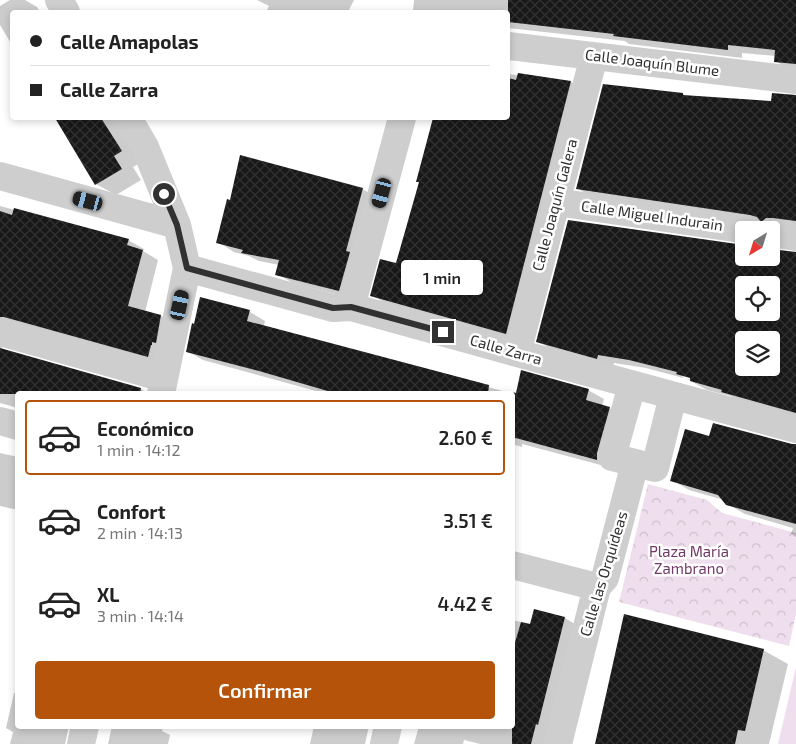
<!DOCTYPE html>
<html lang="es">
<head>
<meta charset="utf-8">
<style>
  :root { --surface:#fff; --page:#f6f6f6; --text:#222; --muted:#767676; --line:#e0e0e0; --accent:#b45309 }
  body { margin:0; font-family:"Exo 2",sans-serif; background:var(--page); color:var(--text); height:100vh; display:flex; flex-direction:column; font-size:19px; white-space:nowrap }
  * { box-sizing:border-box; margin:0 }
  p { font-size:16px; color:var(--muted) }
  .icon { flex:none; width:28px; height:28px; fill:none; stroke:currentColor; stroke-width:2; stroke-linecap:round; stroke-linejoin:round }
  .map { position:relative; flex:1; overflow:hidden }
  .drawer { position:absolute; left:15px; top:391px; width:500px; height:338px; display:flex; flex-direction:column; background:var(--surface); border-radius:5px; box-shadow:0 2px 8px #0003 }
  .drawer>* { flex:none }
  .banner { position:absolute; left:10px; top:10px; width:500px; height:110px; border-radius:5px; box-shadow:0 2px 8px #0003; display:grid; align-content:center; height:110px; padding:0 20px; background:var(--surface) }
  .needle { width:32px; rotate:218deg }
  .fabs { position:absolute; left:735px; top:221px; display:grid; gap:10px }
  .fabs a { display:grid; place-items:center; width:45px; height:45px; border-radius:5px; background:var(--surface); box-shadow:0 2px 8px #0003; font-size:25px }
  .end { position:absolute; width:22px; height:22px; margin:-11px; border:6px solid #313131; background:#fff; box-shadow:0 0 0 2px #fff }
  .from { border-radius:50% }
  .bubble { position:absolute; height:35px; border-radius:5px; background:var(--surface); box-shadow:0 2px 8px #0003; font-size:16px; font-weight:600; line-height:35px; text-align:center }
  .car { position:absolute; width:15px; height:30px; margin:-15px -8px; border-radius:6px; box-shadow:0 0 4px 1px #0007; background:linear-gradient(#222 24%,#8ab4d8 0 40%,#222 0 76%,#8ab4d8 0 86%,#222 0) }
  .banner b { display:flex; align-items:center; gap:18px; height:48px; font-size:19px }
  .banner b+b { border-top:1px solid var(--line) }
  .banner i { width:12px; height:12px; background:var(--text) }
  ul { padding:9px 0 0; list-style:none }
  li { display:flex; align-items:center; gap:15px; height:75px; margin:0 10px 8px; padding:0 10px; border:2px solid transparent; border-radius:5px }
  li div { flex:1 }
  li b { display:block; font-size:19px }
  li em { font-style:normal; font-weight:600 }
  li.selected { border-color:var(--accent) }
  li>.icon { width:45px; height:45px; stroke-width:1.5 }
  .action { display:flex; gap:10px; margin-top:auto; padding:10px 20px }
  .action a { flex:1; height:58px; border-radius:5px; background:var(--accent); color:#fff; font-size:20px; font-weight:600; line-height:58px; text-align:center }
  .map>svg:first-child { display:block }
  .park { fill:url(#park-crowns) }
  .garden { fill:#efdeed }
  .shadow { fill:#0003; fill-rule:evenodd }
  .building { fill:url(#building-cross-hatch); fill-rule:evenodd }
  .lines { fill:none; stroke-linecap:round; stroke-linejoin:round }
  .minor { stroke:#cecece; stroke-width:28 }
  .route { stroke:#313131; stroke-width:6 }
  .labels { text-anchor:middle; stroke-width:5; stroke-linejoin:round; paint-order:stroke }
  .street-label { font-size:15px; fill:#313131; stroke:#fff }
  .park-label { font-size:15px; fill:#713967; stroke:#fff }
</style>
</head>
<body>
<div class="map">
<svg width="796" height="744" viewBox="0 0 796 744">
  <defs>
    <pattern id="park-crowns" width="20" height="18" patternUnits="userSpaceOnUse" patternTransform="scale(1.25)"><rect width="20" height="18" fill="#efdeed"/><path d="M2 6a3 3 0 1 1 6 0M12 15a3 3 0 1 1 6 0" fill="none" stroke="#cdbfcc"/></pattern>
    <pattern id="building-cross-hatch" width="8" height="8" patternUnits="userSpaceOnUse" patternTransform="scale(1.25)"><rect width="8" height="8" fill="#181818"/><path d="M0 0l8 8M0 8l8-8" fill="none" stroke="#313131"/></pattern>
  </defs>
  <rect width="100%" height="100%" fill="#fff"/>
  <path class="park" d="M648 484 707 500 722 513 796 533V614L789 646 619 602Z"/>
  <path class="garden" d="M796 667V744H778Z"/>
  <path class="shadow" d="M10 0H25L37 7 40 12H12V45L0 25V6Z
    M257 0H354L348 12H266L269 6Z
    M414 0H796V70L790 69 775 61 776 56 742 53V58L629 44 625 41 508 28V12H417L413 10Z
    M508 74 571 82 589 93 524 343 390 306 372 295 396 265 420 183 418 182 434 118H508Z
    M683 94 687 97 772 102 796 96V226L776 229 763 222 591 197 577 188Z
    M56 118H113L140 163 133 167 141 180 116 195 96 184Z
    M362 189 379 198 355 299 293 283 277 274 279 265 259 261 249 256 234 252 218 242Z
    M0 206 128 240 144 249 143 251 158 260 145 312 161 316 177 325 164 365 1 346 3 350 141 389 149 394H18V408L0 403Z
    M796 254V417L739 401 730 396 707 390 687 379 646 368 614 363 613 367 554 351 537 341 744 258H771ZM744 285H771V312H744ZM744 340H771V368H744ZM680 374 697 379 696 381 684 378Z
    M201 299 250 312 265 321 264 326 517 395 588 390 604 399 602 406 609 408 625 417 612 468 522 444V447L512 444V394H327L203 360 187 351 195 325Z
    M710 437 796 445V537L791 534 793 528 745 514 727 504 724 500 689 490 672 480Z
    M0 453 18 457V510L0 506Z
    M565 618 578 626 549 744H480L464 740 463 744H414L419 726H512V620L531 624Z
    M763 650 788 664 769 744H596Z
    M14 693H18V726H69L65 744H10L13 732 6 728Z
    M112 726H163L162 731 170 735 168 744H108Z
    M314 726H369L365 744H310Z"/>
  <path class="building" d="M508 0H796V64L774 62 775 50 728 45V50L613 36 614 34 508 22Z
    M518 73 571 81 506 334 370 296 380 259 396 263 419 182H416L433 118H508V78L516 80Z
    M603 84 683 93V95L771 101 772 93 796 95V221L773 218H766L761 222 757 217 750 215 576 189Z
    M55 118H101L122 151 114 156 122 169 95 185Z
    M240 155 363 188 346 251 350 252 339 291 275 275 279 260 241 253 243 250 216 243 227 199 230 200Z
    M14 208 129 239 127 245 143 250 128 306 161 315 156 343 152 342V345H151L148 357 4 317H0V211L12 215Z
    M568 220 744 245V258H771V249L796 252V413L721 392 722 390 690 381V378L676 374 677 372 629 360 598 355 597 359 536 342ZM744 285H771V312H744ZM744 340H771V368H744Z
    M200 297 250 310 247 321 489 385 488 394H338L259 371 186 352 192 323 194 324Z
    M0 348 141 388 140 394H0Z
    M521 370 589 389 586 400 610 407 597 453V460L512 437V392L516 393Z
    M713 423 792 444H796V524L726 505 718 495 670 481 685 429 709 436Z
    M534 609 565 617 538 725 536 724 531 744H512V653L521 622 530 624Z
    M624 614 764 649 745 731 738 730 735 744H595Z"/>
  <g class="lines">
    <path class="minor" d="M59 0 66 12
      M508 46 796 80
      M128 118 145 147 177 225 187 268 161 394
      M0 176 177 225
      M556 202 748 230
      M771 233 796 237
      M187 268 333 308 351 307 517 353 796 429
      M351 307 402 118
      M0 332 164 378
      M517 353 594 56
      M632 385 612 457 655 468 673 396
      M0 421 18 426
      M512 565 597 587
      M81 744 85 726
      M384 744 388 726
      M558 744 597 587 605 578 635 463"/>
  </g>
  <g class="lines">
    <path class="route" d="M164 194 177 225 187 268 333 308 351 307 443 332"/>
  </g>
  <g class="labels">
    <g class="street-label">
      <text transform="translate(652 63) rotate(7)" y="5">Calle Joaquín Blume</text>
      <text transform="translate(555 205) rotate(-75)" y="5">Calle Joaquín Galera</text>
      <text transform="translate(652 216) rotate(8)" y="5">Calle Miguel Indurain</text>
      <text transform="translate(506 350) rotate(16)" y="5">Calle Zarra</text>
      <text transform="translate(604 574) rotate(-73)" y="5">Calle las Orquídeas</text>
    </g>
    <g class="park-label">
      <text x="689" y="557">Plaza María<tspan x="689" dy="17">Zambrano</tspan></text>
    </g>
  </g>
</svg>
<div class="fabs">
<a><svg class="needle" viewBox="-14 -14 28 28"><path d="M0-13l5 13h-10z" fill="#e53935"/><path d="M0 13l5-13h-10z" fill="#767676"/></svg></a>
<a><svg class="icon" aria-label="locate" viewBox="0 0 24 24"><circle cx="12" cy="12" r="6"/><path d="M12 2v4M12 18v4M2 12h4M18 12h4"/></svg></a>
<a><svg class="icon" aria-label="layers" viewBox="0 0 24 24"><path d="M12 4l9 5-9 5-9-5zM3 14l9 5 9-5"/></svg></a>
</div>
<i class="end from" style="left:164px;top:194px"></i>
<i class="end" style="left:443px;top:332px"></i>
<div class="bubble" style="left:401px;top:260px;width:82px">1 min</div>
<i class="car" style="left:382px;top:193px;rotate:195deg"></i>
<i class="car" style="left:88px;top:201px;rotate:285deg"></i>
<i class="car" style="left:180px;top:305px;rotate:12deg"></i>
<div class="banner">
<b><i class="from"></i>Calle Amapolas</b>
<b><i></i>Calle Zarra</b>
</div>
<section class="drawer">
<ul>
<li class="selected"><svg class="icon" aria-label="car" viewBox="0 0 24 24"><path d="M5 17H2v-5l4-1 3-4h7l3 4 3 1v5h-3M9 17h6M6 11h13"/><circle cx="7" cy="17" r="2"/><circle cx="17" cy="17" r="2"/></svg><div><b>Económico</b><p>1 min · 14:12</p></div><em>2.60 €</em></li>
<li><svg class="icon" aria-label="car" viewBox="0 0 24 24"><path d="M5 17H2v-5l4-1 3-4h7l3 4 3 1v5h-3M9 17h6M6 11h13"/><circle cx="7" cy="17" r="2"/><circle cx="17" cy="17" r="2"/></svg><div><b>Confort</b><p>2 min · 14:13</p></div><em>3.51 €</em></li>
<li><svg class="icon" aria-label="car" viewBox="0 0 24 24"><path d="M5 17H2v-5l4-1 3-4h7l3 4 3 1v5h-3M9 17h6M6 11h13"/><circle cx="7" cy="17" r="2"/><circle cx="17" cy="17" r="2"/></svg><div><b>XL</b><p>3 min · 14:14</p></div><em>4.42 €</em></li>
</ul>
<div class="action"><a>Confirmar</a></div>
</section>
</div>
</body>
</html>
